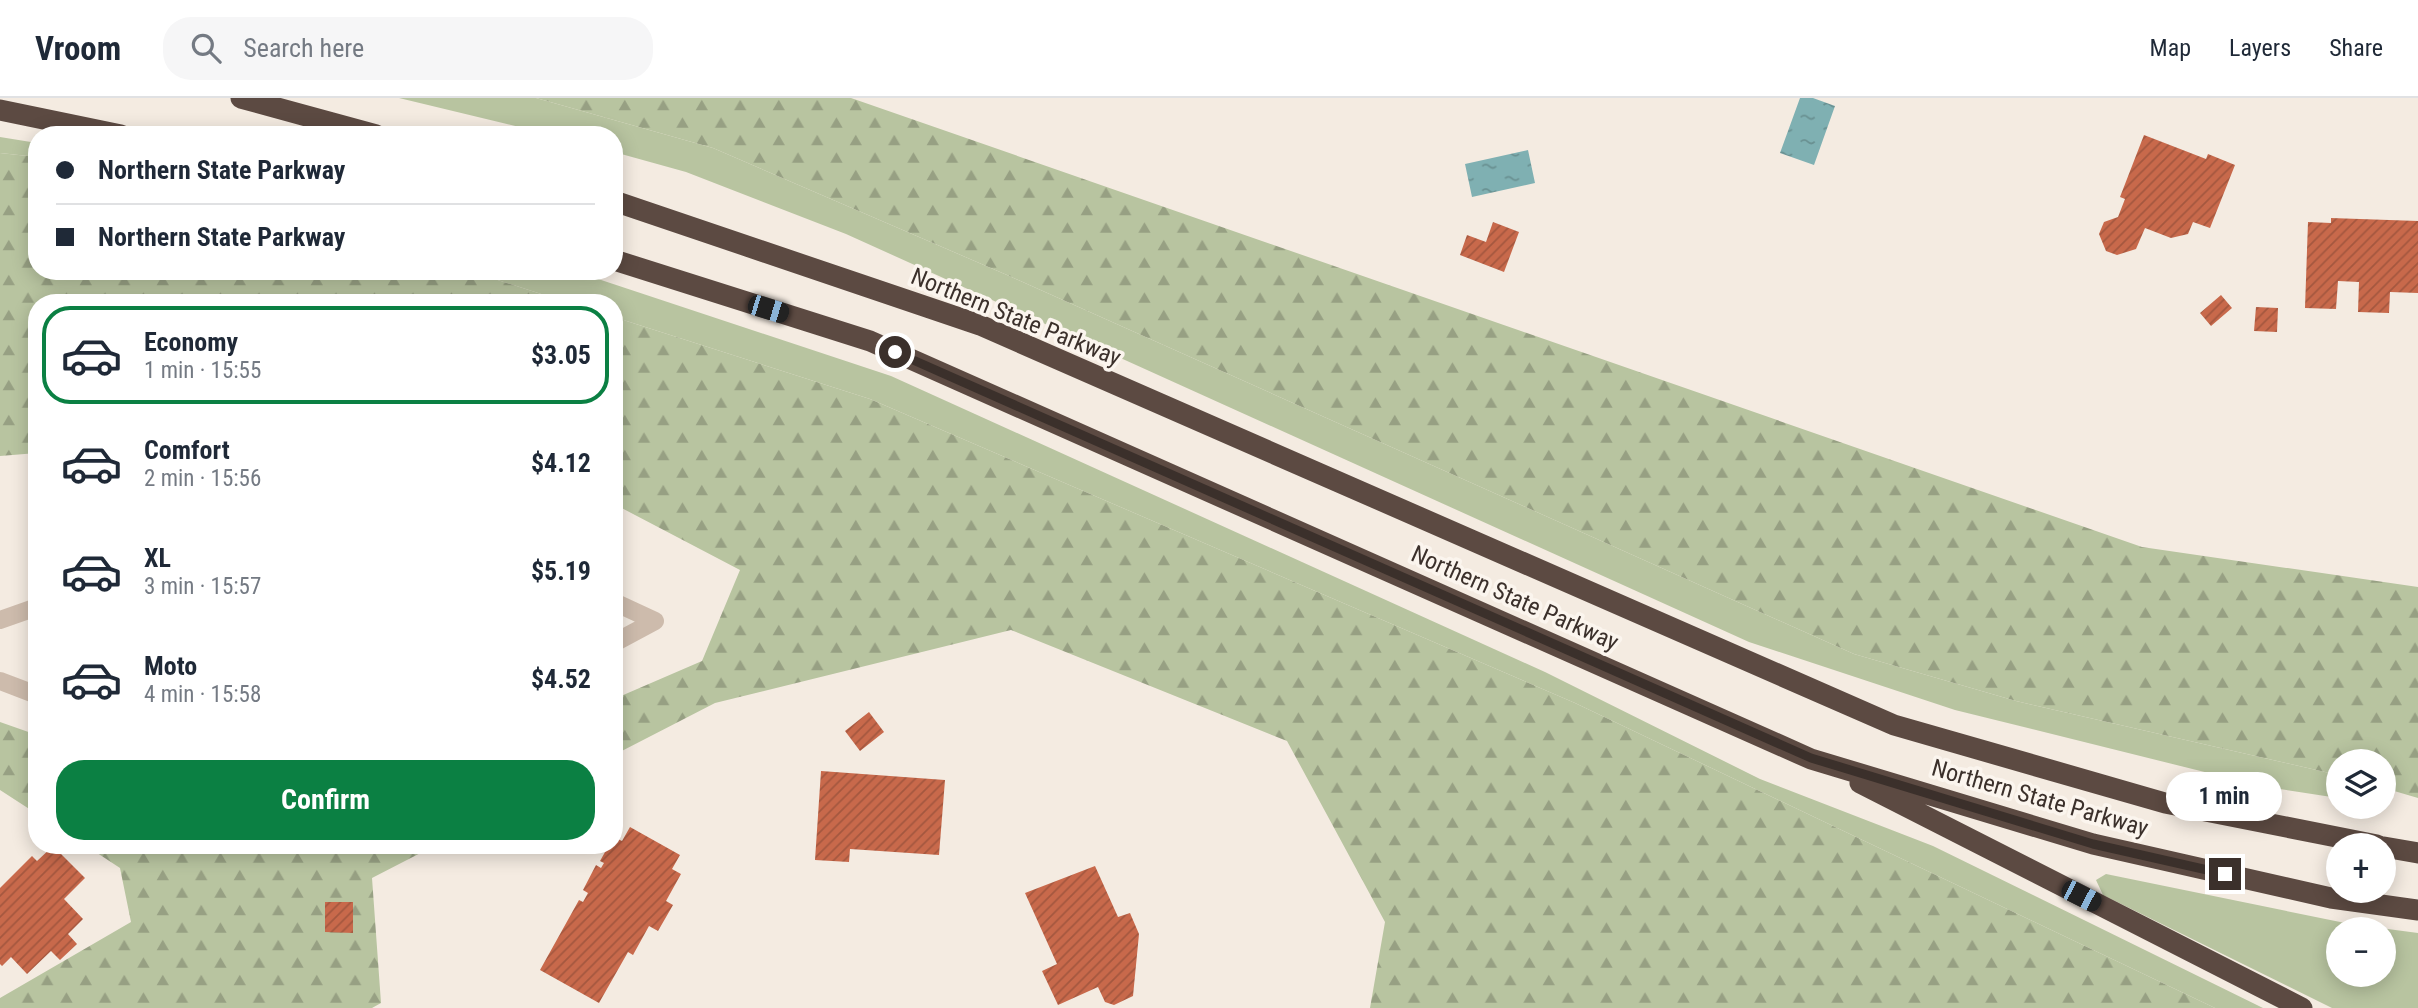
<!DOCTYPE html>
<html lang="en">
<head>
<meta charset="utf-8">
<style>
  :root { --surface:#fff; --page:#f6f6f7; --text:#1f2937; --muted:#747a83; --line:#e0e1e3; --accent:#0b8043 }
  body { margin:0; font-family:"Roboto Condensed",sans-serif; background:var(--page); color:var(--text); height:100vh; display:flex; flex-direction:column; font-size:26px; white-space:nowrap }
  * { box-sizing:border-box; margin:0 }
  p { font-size:23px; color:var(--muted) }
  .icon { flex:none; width:38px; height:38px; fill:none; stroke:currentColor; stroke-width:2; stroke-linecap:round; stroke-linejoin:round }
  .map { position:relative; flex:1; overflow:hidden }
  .side { position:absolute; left:28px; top:196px; width:595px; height:560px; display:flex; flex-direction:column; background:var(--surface); border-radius:28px; box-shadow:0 4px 18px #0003 }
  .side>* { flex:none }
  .guide { position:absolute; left:28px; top:28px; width:595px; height:154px; border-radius:28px; box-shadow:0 4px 18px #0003; display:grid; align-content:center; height:154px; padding:0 28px; background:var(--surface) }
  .buttons { position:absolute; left:2326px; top:651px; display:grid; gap:14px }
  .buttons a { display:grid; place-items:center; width:70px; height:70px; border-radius:50%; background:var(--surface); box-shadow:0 4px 18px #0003; font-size:35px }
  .end { position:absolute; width:32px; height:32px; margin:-16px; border:9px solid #3b302b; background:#fff; box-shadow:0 0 0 4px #fff }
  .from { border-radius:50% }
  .bubble { position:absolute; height:49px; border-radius:24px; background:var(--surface); box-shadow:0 4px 18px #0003; font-size:23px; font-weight:700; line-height:49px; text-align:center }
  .car { position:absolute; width:21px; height:42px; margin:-21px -10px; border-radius:9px; box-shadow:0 0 5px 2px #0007; background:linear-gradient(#222 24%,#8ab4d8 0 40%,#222 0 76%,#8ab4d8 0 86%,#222 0) }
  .guide b { display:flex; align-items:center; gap:24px; height:66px; font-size:26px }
  .guide b+b { border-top:2px solid var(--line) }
  .guide i { width:18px; height:18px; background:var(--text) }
  ul { padding:12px 0 0; list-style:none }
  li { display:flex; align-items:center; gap:21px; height:98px; margin:0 14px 10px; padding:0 14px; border:4px solid transparent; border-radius:28px }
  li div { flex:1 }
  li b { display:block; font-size:26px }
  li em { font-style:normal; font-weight:700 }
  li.current { border-color:var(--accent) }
  li>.icon { width:63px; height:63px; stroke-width:1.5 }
  .primary-button { display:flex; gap:14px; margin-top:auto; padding:14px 28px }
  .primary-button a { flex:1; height:80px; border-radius:28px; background:var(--accent); color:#fff; font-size:28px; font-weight:700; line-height:80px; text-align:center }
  header { display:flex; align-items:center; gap:42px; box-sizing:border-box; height:98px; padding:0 35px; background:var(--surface); border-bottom:2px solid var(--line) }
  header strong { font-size:33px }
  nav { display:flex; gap:38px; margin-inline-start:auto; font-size:24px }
  .search { width:490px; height:63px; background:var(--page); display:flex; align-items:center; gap:18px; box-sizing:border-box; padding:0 24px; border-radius:28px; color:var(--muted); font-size:26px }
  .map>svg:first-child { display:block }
  .grass { fill:#b8c4a0; fill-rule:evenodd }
  .forest { fill:url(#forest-firs) }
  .water { fill:url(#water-ripples) }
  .building { fill:url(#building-hatch) }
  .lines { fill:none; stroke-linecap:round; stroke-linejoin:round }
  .minor { stroke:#cdbbac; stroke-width:18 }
  .highway { stroke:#5c4a42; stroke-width:21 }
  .route { stroke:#3b302b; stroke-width:9 }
  .labels { text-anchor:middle; stroke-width:7; stroke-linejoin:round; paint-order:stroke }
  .street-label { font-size:24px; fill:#3b302b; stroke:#fbf5ee }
</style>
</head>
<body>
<header>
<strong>Vroom</strong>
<div class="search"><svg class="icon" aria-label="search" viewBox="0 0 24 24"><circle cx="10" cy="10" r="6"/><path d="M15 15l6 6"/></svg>Search here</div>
<nav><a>Map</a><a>Layers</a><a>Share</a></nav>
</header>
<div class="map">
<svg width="2418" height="910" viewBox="0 0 2418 910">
  <defs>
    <pattern id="forest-firs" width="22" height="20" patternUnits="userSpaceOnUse" patternTransform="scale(1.75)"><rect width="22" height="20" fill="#b8c4a0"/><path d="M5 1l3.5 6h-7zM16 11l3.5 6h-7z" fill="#97a083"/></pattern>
    <pattern id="water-ripples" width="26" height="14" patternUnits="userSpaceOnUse" patternTransform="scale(1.75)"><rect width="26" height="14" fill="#7fb0b2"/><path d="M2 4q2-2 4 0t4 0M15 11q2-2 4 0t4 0" fill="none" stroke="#699091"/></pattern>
    <pattern id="building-hatch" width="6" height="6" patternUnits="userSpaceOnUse" patternTransform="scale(1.75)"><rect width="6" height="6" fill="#c8694b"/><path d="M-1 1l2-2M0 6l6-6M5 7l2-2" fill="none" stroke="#a4573f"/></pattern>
  </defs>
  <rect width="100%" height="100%" fill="#f4ebe1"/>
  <path class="grass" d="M399 0H536L713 50 1007 177 1854 556 2016 603 2338 677V700L2261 688 1955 612 1749 544 846 136 686 74 614 54V37H553Z
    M0 39 37 45V59L0 55Z
    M470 173H574L891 278 1545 574 1760 681 1933 748 2263 910H2215L1575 605 870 301 614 219V205H569Z
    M2106 776 2350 826 2418 835V910H2332L2103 797 2096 782ZM2384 831V877H2338V831Z"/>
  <path class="forest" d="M536 0H851L2142 449 2418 489V700L2384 690V663H2338V677L2016 603 1854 556 1007 177 713 50Z
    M0 55 37 59V173H470L569 205H37V355L0 358Z
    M614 219 870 301 1575 605 2215 910H1370L1385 824 1287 643 1011 532 715 605 614 657V601L702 563 740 472 614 406Z
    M0 624 37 637V716L0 692Z
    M85 747H436L372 780 381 905 372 910H0V900L131 824 120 770Z"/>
  <path class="water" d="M1800 0H1813L1835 8 1814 67 1780 55Z
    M1528 52 1535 85 1472 99 1465 66Z"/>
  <path class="building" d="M2144 37 2206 61 2208 56 2235 67 2210 130 2193 124 2188 136 2171 140 2145 130 2136 151 2117 157 2106 153 2099 136 2104 124 2118 119 2125 101 2120 99Z
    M2331 120 2418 123V195L2390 194 2389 215 2358 214 2359 184 2338 183 2336 211 2305 210 2308 124 2331 125Z
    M1493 124 1519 134 1504 174 1460 157 1467 137 1486 144Z
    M2221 197 2232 210 2211 228 2200 215Z
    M2256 209 2278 210 2277 234 2254 233Z
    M869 614 884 634 860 653 845 633Z
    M821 673 945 682 939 757 850 751 849 764 815 762Z
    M630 729 680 757 672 771 681 776 666 803 673 807 658 833 649 828 633 857 628 854 599 905 540 872 579 802 583 804 588 795 583 792 596 767 601 770 604 765 600 763 609 747H614V739L622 743Z
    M53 748 85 780 64 801 83 821 68 836 77 846 60 862 51 853 27 876 11 859 2 868 0 866V790L32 758 37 763Z
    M1095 768 1118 819 1130 815 1139 836 1133 898 1114 907 1105 904 1098 889 1058 907 1042 873 1057 866 1025 795Z
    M325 804H353V835L325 834Z"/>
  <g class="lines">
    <path class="minor" d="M614 504 655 523 614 545
      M0 522 37 509
      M0 583 37 597"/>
    <path class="highway" d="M241 0 376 37
      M0 12 121 37
      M614 103 980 227 1894 627 2165 705 2377 747
      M614 162 870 243 1811 661 2093 746 2331 800 2418 812
      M1860 685 2302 910
      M2384 749 2418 755"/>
  </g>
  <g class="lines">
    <path class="route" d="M895 254 1811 660 2093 746 2225 776"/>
  </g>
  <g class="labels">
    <g class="street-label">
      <text transform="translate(1016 219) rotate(22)" y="8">Northern State Parkway</text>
      <text transform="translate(1515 500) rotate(24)" y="8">Northern State Parkway</text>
      <text transform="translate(2040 700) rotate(16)" y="8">Northern State Parkway</text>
    </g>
  </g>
</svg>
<div class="buttons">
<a><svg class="icon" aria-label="layers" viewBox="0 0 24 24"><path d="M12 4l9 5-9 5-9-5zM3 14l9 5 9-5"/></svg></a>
<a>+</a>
<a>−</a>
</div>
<i class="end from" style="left:895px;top:254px"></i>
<i class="end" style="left:2225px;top:776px"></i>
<div class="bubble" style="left:2166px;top:674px;width:116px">1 min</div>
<i class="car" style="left:768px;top:211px;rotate:107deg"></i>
<i class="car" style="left:2081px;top:798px;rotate:117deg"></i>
<div class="guide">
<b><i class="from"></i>Northern State Parkway</b>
<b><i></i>Northern State Parkway</b>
</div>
<section class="side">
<ul>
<li class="current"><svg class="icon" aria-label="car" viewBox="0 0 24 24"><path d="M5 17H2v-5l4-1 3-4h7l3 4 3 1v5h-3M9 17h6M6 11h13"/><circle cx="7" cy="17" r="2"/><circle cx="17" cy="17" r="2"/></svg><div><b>Economy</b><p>1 min · 15:55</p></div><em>$3.05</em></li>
<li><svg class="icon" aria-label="car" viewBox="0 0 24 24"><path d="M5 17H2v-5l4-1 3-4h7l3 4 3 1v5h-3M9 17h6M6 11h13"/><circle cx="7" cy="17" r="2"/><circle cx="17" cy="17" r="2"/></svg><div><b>Comfort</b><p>2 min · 15:56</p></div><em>$4.12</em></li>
<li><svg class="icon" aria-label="car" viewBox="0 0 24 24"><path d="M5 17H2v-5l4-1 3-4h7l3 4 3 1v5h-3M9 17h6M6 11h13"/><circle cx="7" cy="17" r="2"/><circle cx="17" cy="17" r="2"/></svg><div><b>XL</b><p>3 min · 15:57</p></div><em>$5.19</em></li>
<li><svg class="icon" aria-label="car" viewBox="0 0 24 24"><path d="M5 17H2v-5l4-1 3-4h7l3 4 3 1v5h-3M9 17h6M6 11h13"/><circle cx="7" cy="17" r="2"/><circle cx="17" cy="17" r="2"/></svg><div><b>Moto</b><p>4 min · 15:58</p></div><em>$4.52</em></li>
</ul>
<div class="primary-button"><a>Confirm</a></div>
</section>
</div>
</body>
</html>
